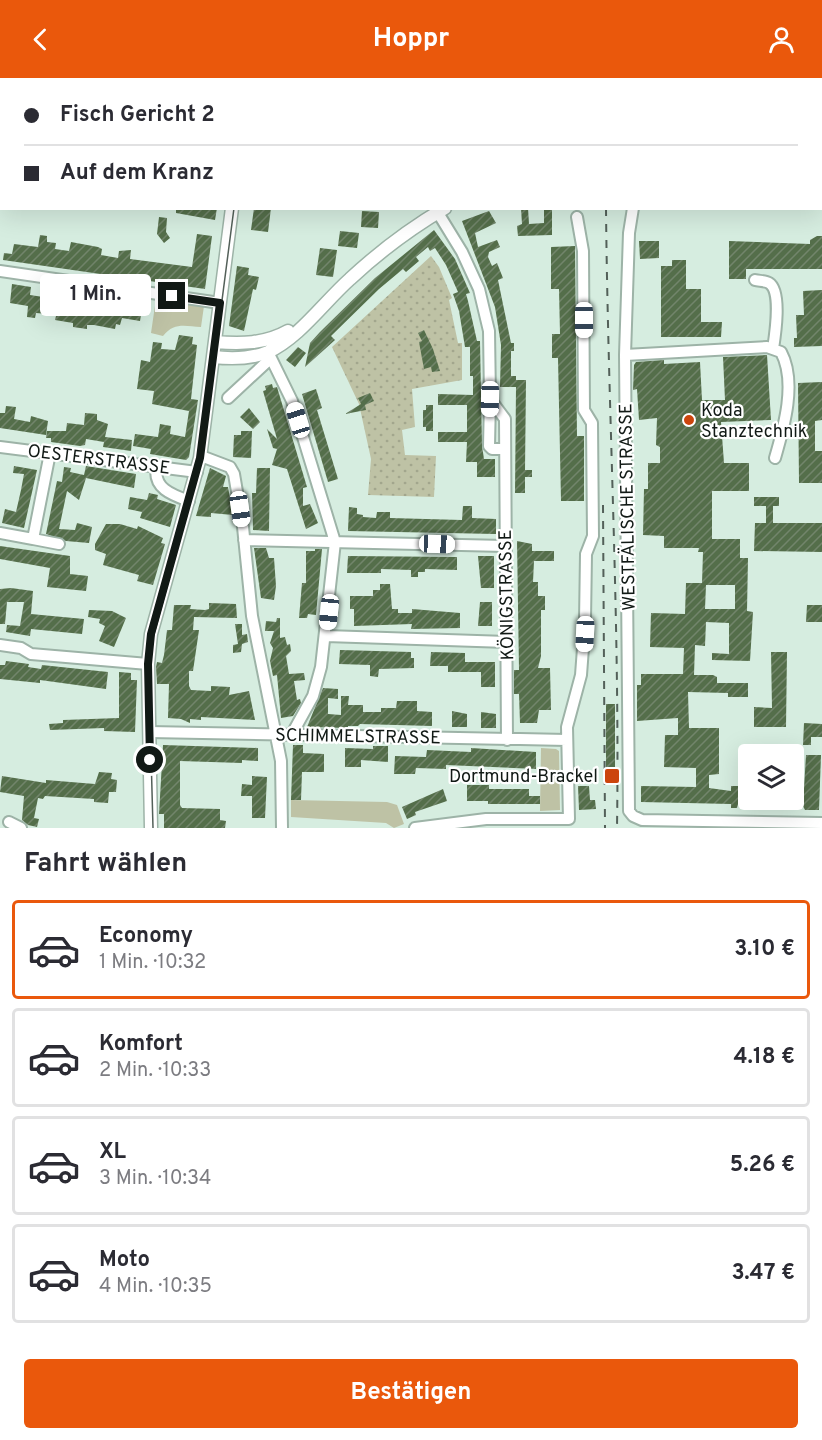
<!DOCTYPE html>
<html lang="de">
<head>
<meta charset="utf-8">
<style>
  :root { --surface:#fff; --page:#f7f7f7; --text:#2b2b33; --muted:#7c7c81; --line:#e1e1e2; --accent:#ea580c }
  body { margin:0; font-family:Overpass,sans-serif; background:var(--page); color:var(--text); height:100vh; display:flex; flex-direction:column; font-size:22px; white-space:nowrap }
  * { box-sizing:border-box; margin:0 }
  p { font-size:20px; color:var(--muted) }
  .icon { flex:none; width:33px; height:33px; fill:none; stroke:currentColor; stroke-width:2; stroke-linecap:round; stroke-linejoin:round }
  .map { position:relative; height:750px; overflow:hidden }
  .details { display:flex; flex-direction:column; background:var(--surface); flex:1 }
  .details>* { flex:none }
  .top-card { position:absolute; left:0px; top:0px; width:822px; height:132px; box-shadow:0 6px 24px #0002; display:grid; align-content:center; height:132px; padding:0 24px; background:var(--surface) }
  .controls { position:absolute; left:738px; top:666px; display:grid; gap:12px }
  .controls a { display:grid; place-items:center; width:66px; height:66px; border-radius:6px; background:var(--surface); box-shadow:0 6px 24px #0002; font-size:30px }
  .end { position:absolute; width:27px; height:27px; margin:-14px; border:8px solid #111915; background:#fff; box-shadow:0 0 0 3px #fff }
  .from { border-radius:50% }
  .bubble { position:absolute; height:42px; border-radius:6px; background:var(--surface); box-shadow:0 6px 24px #0002; font-size:20px; font-weight:700; line-height:42px; text-align:center }
  .car { position:absolute; width:18px; height:36px; margin:-18px -9px; border-radius:8px; box-shadow:0 0 4px 2px #0007; background:linear-gradient(#fff 24%,#345 0 40%,#fff 0 76%,#345 0 86%,#fff 0) }
  .top-card b { display:flex; align-items:center; gap:21px; height:57px; font-size:22px }
  .top-card b+b { border-top:2px solid var(--line) }
  .top-card i { width:15px; height:15px; background:var(--text) }
  ul { padding:0; list-style:none }
  li { display:flex; align-items:center; gap:18px; height:99px; margin:0 12px 9px; padding:0 12px; border:3px solid var(--line); border-radius:6px }
  li div { flex:1 }
  li b { display:block; font-size:22px }
  li em { font-style:normal; font-weight:700 }
  li.active { border-color:var(--accent) }
  li>.icon { width:54px; height:54px; stroke-width:1.5 }
  h2 { padding:0 24px; font-size:27px; line-height:72px }
  .button { display:flex; gap:12px; margin-top:auto; padding:12px 24px }
  .button a { flex:1; height:69px; border-radius:6px; background:var(--accent); color:#fff; font-size:24px; font-weight:700; line-height:69px; text-align:center }
  header { display:flex; justify-content:space-between; align-items:center; height:78px; padding:0 24px; background:var(--accent); color:#fff; font-size:27px; font-weight:700 }
  .map>svg:first-child { display:block }
  .grass { fill:url(#grass-dots) }
  .park { fill:#bec2a5 }
  .building { fill:url(#building-hatch); fill-rule:evenodd }
  .lines { fill:none; stroke-linecap:round; stroke-linejoin:round }
  .minor-casing { stroke:#9db3a7; stroke-width:14 }
  .major-casing { stroke:#9db3a7; stroke-width:15 }
  .minor { stroke:#fff; stroke-width:10 }
  .major { stroke:#fff; stroke-width:12 }
  .tram { stroke:#536059; stroke-width:1.5 }
  .rail { stroke:#536059; stroke-width:2; stroke-dasharray:8 8; stroke-linecap:butt }
  .route { stroke:#111915; stroke-width:8 }
  .poi-dot { fill:#cc450d; stroke:#fff; stroke-width:2 }
  .labels { text-anchor:middle; stroke-width:4.5; stroke-linejoin:round; paint-order:stroke }
  .poi-label { font-size:18px; fill:#111915; stroke:#fff; text-anchor:start }
  .street-label { font-size:18px; fill:#111915; stroke:#fff }
</style>
</head>
<body>
<header><svg class="icon" aria-label="back" viewBox="0 0 24 24"><path d="M15 5l-7 7 7 7"/></svg>Hoppr<svg class="icon" aria-label="person" viewBox="0 0 24 24"><circle cx="12" cy="8" r="4"/><path d="M4 21q1-7 8-7t8 7"/></svg></header>
<div class="map">
<svg width="822" height="750" viewBox="0 0 822 750">
  <defs>
    <pattern id="grass-dots" width="8" height="8" patternUnits="userSpaceOnUse" patternTransform="scale(1.5)"><rect width="8" height="8" fill="#bec2a5"/><path d="M2 2h.1M6 6h.1" fill="none" stroke="#a2a68d" stroke-width="1.8" stroke-linecap="round"/></pattern>
    <pattern id="building-hatch" width="6" height="6" patternUnits="userSpaceOnUse" patternTransform="scale(1.5)"><rect width="6" height="6" fill="#546e4a"/><path d="M-1 1l2-2M0 6l6-6M5 7l2-2" fill="none" stroke="#72856b"/></pattern>
  </defs>
  <rect width="100%" height="100%" fill="#d6ede0"/>
  <path class="grass" d="M431 178 439 189 452 220 449 222 458 265H462V302L412 311 415 349 402 352 405 377 436 378 434 419 368 417 371 381 359 326 332 269Z"/>
  <path class="park" d="M156 221 204 228 201 249C185 248 174 244 163 258L151 255Z
    M541 670 556 671 559 673 560 732 540 733Z
    M291 722 387 724 397 727 404 746 394 750 386 745 291 739Z"/>
  <path class="building" d="M176 130H217L215 142 176 135Z
    M254 130H271L268 154 251 152Z
    M521 130H528L529 146 544 145V130H552V157L518 158 517 148 522 146Z
    M362 133 379 134 378 150 361 149Z
    M489 133 496 145 475 155 478 169 497 162 500 169 489 174 488 179 492 188 497 185 503 200 498 202 511 265H514V273H511V298H516V302H526L525 392H532V399H525V415H515L516 309H500L501 267 495 229 462 143Z
    M159 139 167 140 166 154 170 160 164 165 157 156Z
    M434 152 455 181 470 215 466 216 468 223 477 263H480L482 368 484 381H495V399H477V384H466L467 364H438V354H467V327H438V316L473 317V298H470V269H465L459 233 453 216 458 214 446 187 435 170 430 173 428 169 416 179 419 183 406 194 403 191 379 211 331 258 335 262 305 289 310 265 320 254 375 200Z
    M340 153 359 155 357 170 338 168Z
    M197 156 212 158 205 211 3 182 4 175 12 176 14 166 38 169 40 157 47 158V164L56 165 55 171 69 173 71 164 98 169 102 171 101 177 118 180 119 173 131 172 130 181 192 189Z
    M817 158H822V191H746V201H729V163L810 166V162Z
    M639 163H659V180L640 181Z
    M575 168 577 358H584V423H561L558 280H552V256H560L559 211H551V169Z
    M320 170 337 172 333 199 316 197Z
    M672 182H686V211H701V244H722L721 259H661V188H672Z
    M237 188 249 190 248 197 259 199 256 212 253 211 244 253 229 248Z
    M12 206 31 209 30 217 123 231 124 222 143 225 140 243 122 240 120 247 116 246 115 251 94 247H87V251L73 249V245L55 242 56 238 48 236 36 235 35 240 27 239 28 228 10 225Z
    M822 212V268L794 269V260H797L796 237H804L803 213Z
    M424 252 433 271 440 293 432 294 431 289 424 291 419 264 422 263 418 255Z
    M179 257 193 259 192 266 197 267 191 321 198 322 189 379 186 382 150 376 151 371 133 368 135 356 158 359 160 346 171 348 170 356 185 359 189 333 152 326 154 313 137 311 141 282 150 284 153 264 162 265 161 271 175 272Z
    M298 269 306 275 295 289 286 282Z
    M767 277 771 342 721 344 724 385H749V413H712V461H740V480H748L747 533 753 534 750 583 712 582V575L729 576V545L706 544 705 568 695 567 694 597H713L717 599V605H748V619H728V615L688 614 689 650H719V696L709 697V710L731 713V708H738V714H748V726H738L737 730H731V726L641 724V708L696 709V690L664 689 665 657H678V640L637 643V607H641V596H683L684 570 650 569 651 535 685 536 686 505H702L703 474H698L699 470H664V458L643 457 644 411H648V385H660V369L656 367 657 340 639 342 637 311 633 312 634 287 636 284 664 282V286L700 284 702 322H725L723 279ZM706 507H735V531H705Z
    M822 304V342L815 343V373H822V405H799L798 305Z
    M272 306 273 310 277 309 307 409 303 410V428L310 426 318 445 306 451 287 391 272 387 277 371 273 370 267 351 277 361 263 313 266 312 265 308Z
    M316 311 322 330 317 332 338 401 328 404 302 316Z
    M370 315 374 323 365 327 366 332 345 336 361 326 358 320Z
    M426 327H433V353H426V349H423V332H426Z
    M6 328 16 329 14 341 30 344 31 338 48 343 46 357 0 350V335H5Z
    M249 330 260 344 253 351 240 339Z
    M85 335 97 336V342L108 346 105 359 132 362 131 373 103 369 104 364 86 361 85 367 80 368 51 364V360H46L47 353H66L67 345 84 347Z
    M241 353H252L251 380 233 379 234 357H241Z
    M14 388 37 392 24 450 2 445 5 431 16 434 21 412 24 396 13 395Z
    M86 388 136 396 134 410 86 400 79 422 67 413 59 451 75 452 77 445 92 449 89 465 66 463 46 456 57 403 62 404 64 389 71 390 70 394 84 397Z
    M210 390 226 398 223 409H228L233 437 211 435V439L196 438Z
    M257 390H270L269 453 253 452 252 415H256Z
    M149 415 158 417 157 421 176 427 170 449 140 440 142 434 128 431 130 419 147 422Z
    M754 419H779V428H773V445H822V474L754 473 755 445H766V428H754Z
    M463 428H472V440L496 441V456L348 453 349 429 357 430V436L363 437V439L376 440 377 434H390V440L462 442Z
    M106 446H120L137 451 138 448 163 460 161 465 165 466 153 507 137 503 139 497 103 487 106 476 95 472V466Z
    M517 463 532 466V473H554V483H534L533 504H538V518H545V532H541V578L538 590H550L551 632H539L537 645H520L519 616H514V592H519Z
    M0 468 70 478V496L88 498 86 513 47 509 50 490 0 481Z
    M254 470H266L269 480H274L276 508 274 522 261 520Z
    M315 471H322L316 537 308 536 307 540H299L302 505H306V473H315Z
    M348 478 457 479V492L425 491V494H418V499H411V492L381 491V495H347Z
    M478 478H494V510H481Z
    M380 506H390L392 531H398V535H412V531L460 535V550L411 551 412 546 354 548V531H350V518H373V512H380Z
    M11 510 33 513 31 536 84 541 82 556 31 551 30 558 6 554 7 547 20 548 24 524H7L5 546H0V511Z
    M480 524H492V548H478Z
    M209 525 236 526 237 540 194 539 193 552H199L193 593H189V608L191 612 211 613V608L230 609 229 617 249 613 255 642 201 639V642L190 641V645L181 641 168 640 169 606H157L156 589 157 584 162 585 164 577 167 552H172L174 527H191L190 531 205 532 209 531Z
    M807 527H822V544H806Z
    M89 532 112 533 126 540 114 569 99 563 105 548 99 545 100 541 88 539Z
    M277 540H280V560L285 559 287 567 290 566 291 573 286 578 289 596 304 595 305 602 294 603 297 622 300 621 301 625 293 638 281 640 277 597 273 598 270 583 273 570 270 565 274 553H265L266 543 276 544Z
    M235 546H242V557L247 556 248 564 242 566 241 574 233 575V567L238 566Z
    M340 572 411 574V580H414V590L379 591 378 599 370 598V587L339 586Z
    M431 574 465 575V584H495V609H481V594H448V588H430Z
    M771 574H787L786 649H754V629L772 630Z
    M6 583 29 586 28 589 41 591 42 587 108 594 106 611 40 602V605L0 601V587H5Z
    M119 594 131 595V602H137L135 654 104 653V650L50 652 49 646 63 645V642L119 640Z
    M323 610 338 611V621L328 620V636L341 637V618H349L348 627H363V634H381V630H396L397 623H417V633L432 634V648L360 646 358 648H348V650L307 649Z
    M606 626H615V690H606Z
    M452 633 467 636V649H452Z
    M481 634 496 636V650H481Z
    M804 645 822 646V659H811V667H803Z
    M163 667 258 670V683L242 682V685L180 683V727L182 730 220 731V742L226 743 225 750H164V736H159Z
    M293 667H303V675L324 676V694H302L301 722H291Z
    M373 668H388V684L361 682V689H345V670L373 671Z
    M471 670 536 674V691L446 687V691L416 690 415 696H394L395 678 426 679 427 672 471 674Z
    M806 677H821L819 732H805L803 728Z
    M99 694 112 695 111 701 117 702 116 714H109L108 725 94 724V721L45 718 43 721 38 720 34 740 39 741 37 749 28 747 22 742 24 718 0 714 2 698 46 705V702L95 706Z
    M252 698 267 699 265 740H252V718H241L242 706 252 707Z
    M467 707H489V711H529V718H540V726H488V723H467Z
    M578 708H589L590 722H595L596 731 579 732Z
    M443 711 447 723 415 734 416 737 407 741 402 729Z"/>
  <g class="lines">
    <g class="minor-casing">
      <path id="minor" d="M627 0V2
        M482 2 483 0
        M820 99 822 100
        M435 130 462 174 479 211 489 253 490 321 505 341 507 662
        M633 130 629 155 625 277 629 733 633 738 642 742 822 745
        M0 193 220 225
        M755 202C759 203 766 203 769 205 782 213 775 258 773 271
        M268 274 292 323 335 464 321 589 313 618 292 656
        M625 277 767 269 781 274C797 304 784 349 775 380
        M228 320 270 281
        M490 321 489 368 492 371H505
        M0 369 197 394
        M201 378 230 389 234 396 243 449 252 538 281 683 282 750
        M157 388C152 410 172 417 189 423
        M0 455 33 461 50 375
        M33 461 59 466
        M244 462 505 468
        M326 558 507 564
        M0 567 21 570 31 576 148 586
        M149 654 567 662
        M9 744 21 750
        M415 750 486 741H569L567 649 581 597 585 543 586 476 593 458 592 345 584 332 583 173 577 139"/>
    </g>
    <g class="major-casing">
      <path id="major" d="M250 2 251 0
        M696 2 700 0
        M215 264C241 266 265 266 288 253
        M213 279C231 281 251 281 268 274 300 259 324 224 350 201 379 174 411 150 445 130
        M151 750 148 586 151 556 200 380 232 130"/>
    </g>
    <use href="#minor" class="minor"/>
    <use href="#major" class="major"/>
    <path class="tram" d="M250 2V0
      M153 750 149 602 151 567 201 384 234 130"/>
    <path class="rail" d="M605 0V2
      M606 130C608 337 620 544 617 750
      M603 427 605 750"/>
  </g>
  <g class="lines">
    <path class="route" d="M150 682 148 586 151 556 200 380 220 225 172 218"/>
  </g>
  <g class="poi-dot">
    <circle cx="689" cy="342" r="6"/>
    <rect x="604" y="690" width="16" height="16" rx="3"/>
  </g>
  <g class="labels">
    <g class="poi-label">
      <text x="701" y="338">Koda<tspan x="701" dy="21">Stanztechnik</tspan></text>
      <text x="598" y="704" text-anchor="end">Dortmund-Brackel</text>
    </g>
    <g class="street-label">
      <text transform="translate(99 381) rotate(7)" y="6">OESTERSTRASSE</text>
      <text transform="translate(627 429) rotate(-91)" y="6">WESTFÄLISCHE STRASSE</text>
      <text transform="translate(506 517) rotate(-91)" y="6">KÖNIGSTRASSE</text>
      <text transform="translate(358 658) rotate(1)" y="6">SCHIMMELSTRASSE</text>
    </g>
  </g>
</svg>
<div class="controls">
<a><svg class="icon" aria-label="layers" viewBox="0 0 24 24"><path d="M12 4l9 5-9 5-9-5zM3 14l9 5 9-5"/></svg></a>
</div>
<i class="end from" style="left:150px;top:682px"></i>
<i class="end" style="left:172px;top:218px"></i>
<div class="bubble" style="left:40px;top:196px;width:111px">1 Min.</div>
<i class="car" style="left:584px;top:242px;rotate:180deg"></i>
<i class="car" style="left:490px;top:321px;rotate:181deg"></i>
<i class="car" style="left:298px;top:342px;rotate:343deg"></i>
<i class="car" style="left:240px;top:431px;rotate:172deg"></i>
<i class="car" style="left:437px;top:466px;rotate:92deg"></i>
<i class="car" style="left:329px;top:534px;rotate:186deg"></i>
<i class="car" style="left:585px;top:556px;rotate:183deg"></i>
<div class="top-card">
<b><i class="from"></i>Fisch Gericht 2</b>
<b><i></i>Auf dem Kranz</b>
</div>
</div>
<section class="details">
<h2>Fahrt wählen</h2>
<ul>
<li class="active"><svg class="icon" aria-label="car" viewBox="0 0 24 24"><path d="M5 17H2v-5l4-1 3-4h7l3 4 3 1v5h-3M9 17h6M6 11h13"/><circle cx="7" cy="17" r="2"/><circle cx="17" cy="17" r="2"/></svg><div><b>Economy</b><p>1 Min. · 10:32</p></div><em>3.10 €</em></li>
<li><svg class="icon" aria-label="car" viewBox="0 0 24 24"><path d="M5 17H2v-5l4-1 3-4h7l3 4 3 1v5h-3M9 17h6M6 11h13"/><circle cx="7" cy="17" r="2"/><circle cx="17" cy="17" r="2"/></svg><div><b>Komfort</b><p>2 Min. · 10:33</p></div><em>4.18 €</em></li>
<li><svg class="icon" aria-label="car" viewBox="0 0 24 24"><path d="M5 17H2v-5l4-1 3-4h7l3 4 3 1v5h-3M9 17h6M6 11h13"/><circle cx="7" cy="17" r="2"/><circle cx="17" cy="17" r="2"/></svg><div><b>XL</b><p>3 Min. · 10:34</p></div><em>5.26 €</em></li>
<li><svg class="icon" aria-label="car" viewBox="0 0 24 24"><path d="M5 17H2v-5l4-1 3-4h7l3 4 3 1v5h-3M9 17h6M6 11h13"/><circle cx="7" cy="17" r="2"/><circle cx="17" cy="17" r="2"/></svg><div><b>Moto</b><p>4 Min. · 10:35</p></div><em>3.47 €</em></li>
</ul>
<div class="button"><a>Bestätigen</a></div>
</section>
</body>
</html>
